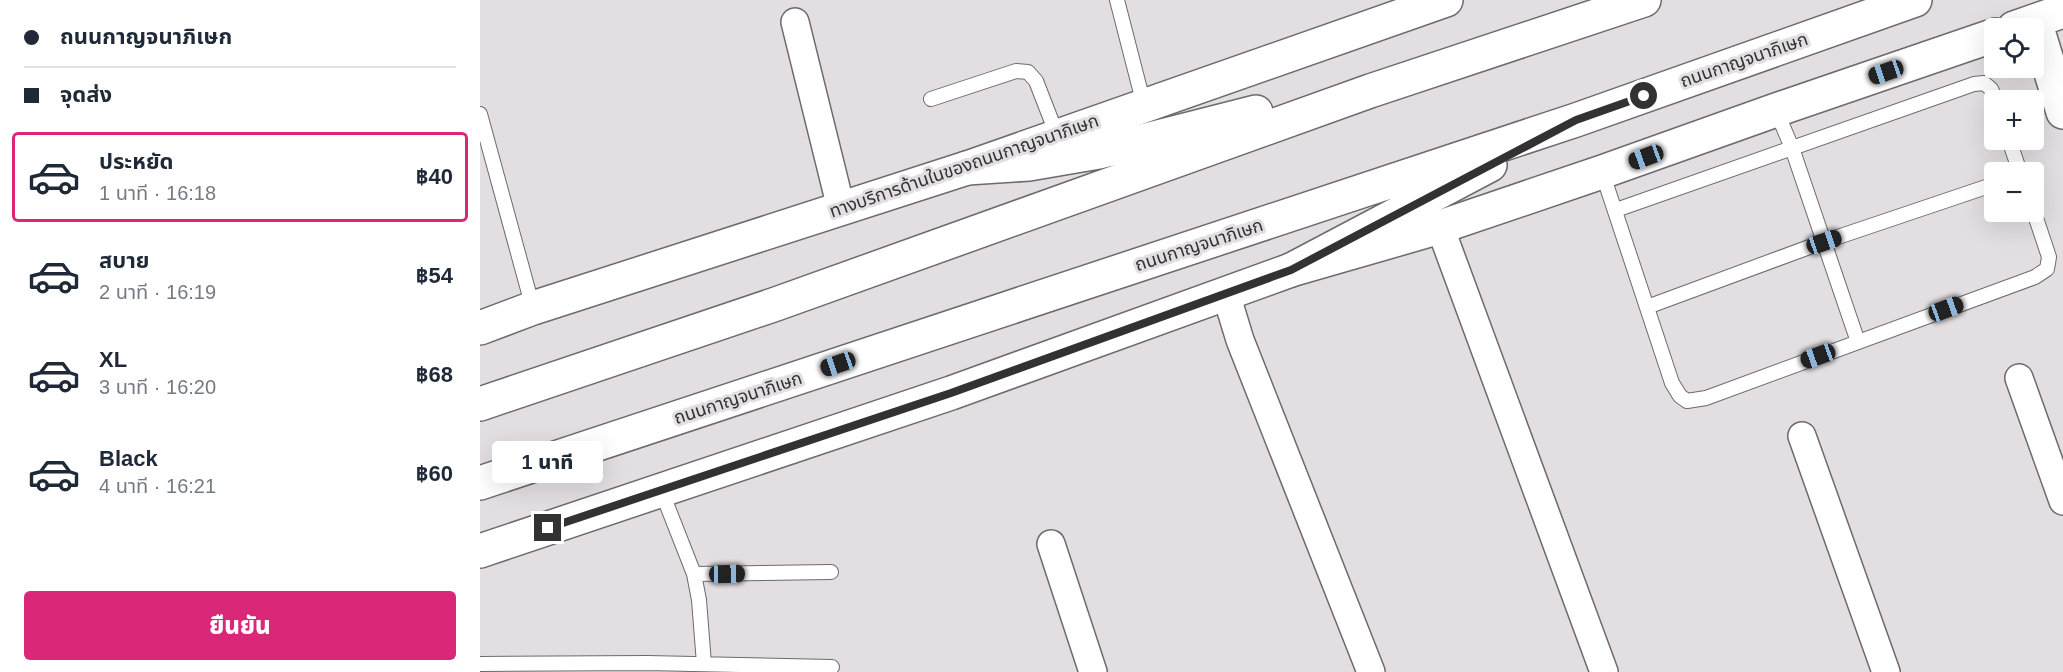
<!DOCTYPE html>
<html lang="th">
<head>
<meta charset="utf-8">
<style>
  :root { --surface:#fff; --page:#f6f6f7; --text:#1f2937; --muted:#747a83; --line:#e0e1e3; --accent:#db2777 }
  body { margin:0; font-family:Arial,"Noto Sans Thai",sans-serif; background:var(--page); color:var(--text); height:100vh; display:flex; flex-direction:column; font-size:22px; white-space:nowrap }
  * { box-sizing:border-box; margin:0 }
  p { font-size:20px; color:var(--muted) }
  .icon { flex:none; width:33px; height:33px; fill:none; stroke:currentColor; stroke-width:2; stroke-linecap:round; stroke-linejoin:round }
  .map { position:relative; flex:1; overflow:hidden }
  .panel { display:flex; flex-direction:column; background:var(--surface); width:480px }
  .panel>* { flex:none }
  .hud { display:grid; align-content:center; height:132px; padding:0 24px; background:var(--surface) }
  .fabs { position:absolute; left:1504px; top:18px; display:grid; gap:12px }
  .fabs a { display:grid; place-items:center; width:60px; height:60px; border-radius:6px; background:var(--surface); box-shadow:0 6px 24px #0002; font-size:30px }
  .end { position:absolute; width:27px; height:27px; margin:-14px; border:8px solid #333233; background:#fff; box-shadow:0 0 0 3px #fff }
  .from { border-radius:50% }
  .bubble { position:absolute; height:42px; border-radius:6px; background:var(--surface); box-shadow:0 6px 24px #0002; font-size:20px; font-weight:800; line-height:42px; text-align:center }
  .car { position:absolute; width:18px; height:36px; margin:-18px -9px; border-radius:8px; box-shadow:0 0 4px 2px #0007; background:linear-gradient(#222 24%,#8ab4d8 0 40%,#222 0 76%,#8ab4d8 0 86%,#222 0) }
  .hud b { display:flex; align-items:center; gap:21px; height:57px; font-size:22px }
  .hud b+b { border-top:2px solid var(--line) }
  .hud i { width:15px; height:15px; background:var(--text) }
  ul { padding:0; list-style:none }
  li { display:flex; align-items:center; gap:18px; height:90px; margin:0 12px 9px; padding:0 12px; border:3px solid transparent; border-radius:6px }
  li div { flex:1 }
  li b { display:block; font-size:22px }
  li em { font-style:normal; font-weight:800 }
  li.selected { border-color:var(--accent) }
  li>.icon { width:54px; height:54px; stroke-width:1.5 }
  .cta { display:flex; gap:12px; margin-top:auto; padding:12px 24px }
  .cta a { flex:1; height:69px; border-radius:6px; background:var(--accent); color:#fff; font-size:24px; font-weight:800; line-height:69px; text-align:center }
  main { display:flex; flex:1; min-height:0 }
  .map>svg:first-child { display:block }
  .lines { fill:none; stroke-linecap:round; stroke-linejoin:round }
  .lane-casing { stroke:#6d6a6d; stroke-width:16 }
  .street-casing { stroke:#6d6a6d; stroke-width:30 }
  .secondary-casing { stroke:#6d6a6d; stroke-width:36 }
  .highway-casing { stroke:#6d6a6d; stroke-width:36 }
  .lane { stroke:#fff; stroke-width:14 }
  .street { stroke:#fff; stroke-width:27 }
  .secondary { stroke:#fff; stroke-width:33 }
  .highway { stroke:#fff; stroke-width:33 }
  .route { stroke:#333233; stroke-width:8 }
  .labels { text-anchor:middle; stroke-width:6; stroke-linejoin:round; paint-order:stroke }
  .street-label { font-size:18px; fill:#333233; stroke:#e2dee1 }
</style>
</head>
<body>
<main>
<section class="panel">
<div class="hud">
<b><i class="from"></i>ถนนกาญจนาภิเษก</b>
<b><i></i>จุดส่ง</b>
</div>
<ul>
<li class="selected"><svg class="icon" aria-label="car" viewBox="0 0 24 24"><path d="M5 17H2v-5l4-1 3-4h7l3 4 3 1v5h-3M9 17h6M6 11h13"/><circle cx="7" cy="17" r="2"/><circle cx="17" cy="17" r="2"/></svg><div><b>ประหยัด</b><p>1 นาที · 16:18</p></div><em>฿40</em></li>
<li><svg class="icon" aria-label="car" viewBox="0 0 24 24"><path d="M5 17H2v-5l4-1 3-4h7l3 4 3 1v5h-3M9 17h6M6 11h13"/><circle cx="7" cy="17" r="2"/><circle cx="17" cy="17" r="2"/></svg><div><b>สบาย</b><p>2 นาที · 16:19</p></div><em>฿54</em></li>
<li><svg class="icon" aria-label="car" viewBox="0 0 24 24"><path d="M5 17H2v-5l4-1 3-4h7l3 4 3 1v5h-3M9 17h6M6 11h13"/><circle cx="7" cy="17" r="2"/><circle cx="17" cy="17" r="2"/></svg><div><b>XL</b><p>3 นาที · 16:20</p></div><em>฿68</em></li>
<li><svg class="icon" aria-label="car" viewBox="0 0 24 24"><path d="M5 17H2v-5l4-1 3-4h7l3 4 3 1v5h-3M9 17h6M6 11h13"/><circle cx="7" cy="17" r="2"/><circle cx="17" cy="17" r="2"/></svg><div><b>Black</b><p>4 นาที · 16:21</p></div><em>฿60</em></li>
</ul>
<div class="cta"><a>ยืนยัน</a></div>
</section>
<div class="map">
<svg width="1583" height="672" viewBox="0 0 1583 672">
  <rect width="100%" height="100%" fill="#e2dee1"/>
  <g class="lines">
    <g class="lane-casing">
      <path id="lane" d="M637 0 664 105
        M451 99 536 71 548 72 556 81 577 135
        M1296 110 1312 148 1378 342
        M0 114 53 308
        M1529 140 1540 172
        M1122 172 1192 383 1200 396 1207 401 1226 398 1555 277 1567 269 1569 257 1554 212
        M1136 210 1494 84 1504 83 1511 89 1516 100
        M1167 307 1343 242 1515 184
        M181 490 214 574 219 600 224 664
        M214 574 351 572
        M0 664 167 663 352 667"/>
    </g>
    <g class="street-casing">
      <path id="street" d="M315 22 361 208
        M960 227 1124 672
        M746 294 760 340 891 672
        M1539 378 1583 501
        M1322 436 1406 672
        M571 544 613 672"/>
    </g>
    <g class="secondary-casing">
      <path id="secondary" d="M1555 21 1583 112
        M1534 28 1583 11
        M0 328 53 308 487 168 966 0
        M0 551 471 393 811 270 960 227 1122 172 1296 110 1515 35"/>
    </g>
    <g class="highway-casing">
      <path id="highway" d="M487 168 549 164 619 152 776 112
        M811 270 1010 165
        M0 404 296 304 890 91 1164 0
        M0 483 1096 120 1435 0"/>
    </g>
    <use href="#lane" class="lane"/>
    <use href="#street" class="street"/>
    <use href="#secondary" class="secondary"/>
    <use href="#highway" class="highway"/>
  </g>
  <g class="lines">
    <path class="route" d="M68 528 471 393 811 270 1096 120 1164 96"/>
  </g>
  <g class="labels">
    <g class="street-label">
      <text transform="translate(1264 60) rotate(-19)" y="6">ถนนกาญจนาภิเษก</text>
      <text transform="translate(484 166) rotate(-19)" y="6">ทางบริการด้านในของถนนกาญจนาภิเษก</text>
      <text transform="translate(719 245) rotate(-18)" y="6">ถนนกาญจนาภิเษก</text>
      <text transform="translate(258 398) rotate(-18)" y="6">ถนนกาญจนาภิเษก</text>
    </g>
  </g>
</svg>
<div class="fabs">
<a><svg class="icon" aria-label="locate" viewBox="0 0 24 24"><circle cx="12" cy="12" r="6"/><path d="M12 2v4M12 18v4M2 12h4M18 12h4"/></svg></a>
<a>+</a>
<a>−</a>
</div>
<i class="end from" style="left:1164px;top:96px"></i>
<i class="end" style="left:68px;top:528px"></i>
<div class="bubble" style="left:12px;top:441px;width:111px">1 นาที</div>
<i class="car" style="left:1406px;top:72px;rotate:251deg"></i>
<i class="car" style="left:1166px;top:157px;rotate:250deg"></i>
<i class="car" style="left:1344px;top:242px;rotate:71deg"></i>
<i class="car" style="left:1466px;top:309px;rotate:70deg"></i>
<i class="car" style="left:1338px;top:356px;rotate:250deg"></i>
<i class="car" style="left:358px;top:364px;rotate:251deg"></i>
<i class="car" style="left:247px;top:574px;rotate:89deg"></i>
</div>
</main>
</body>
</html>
